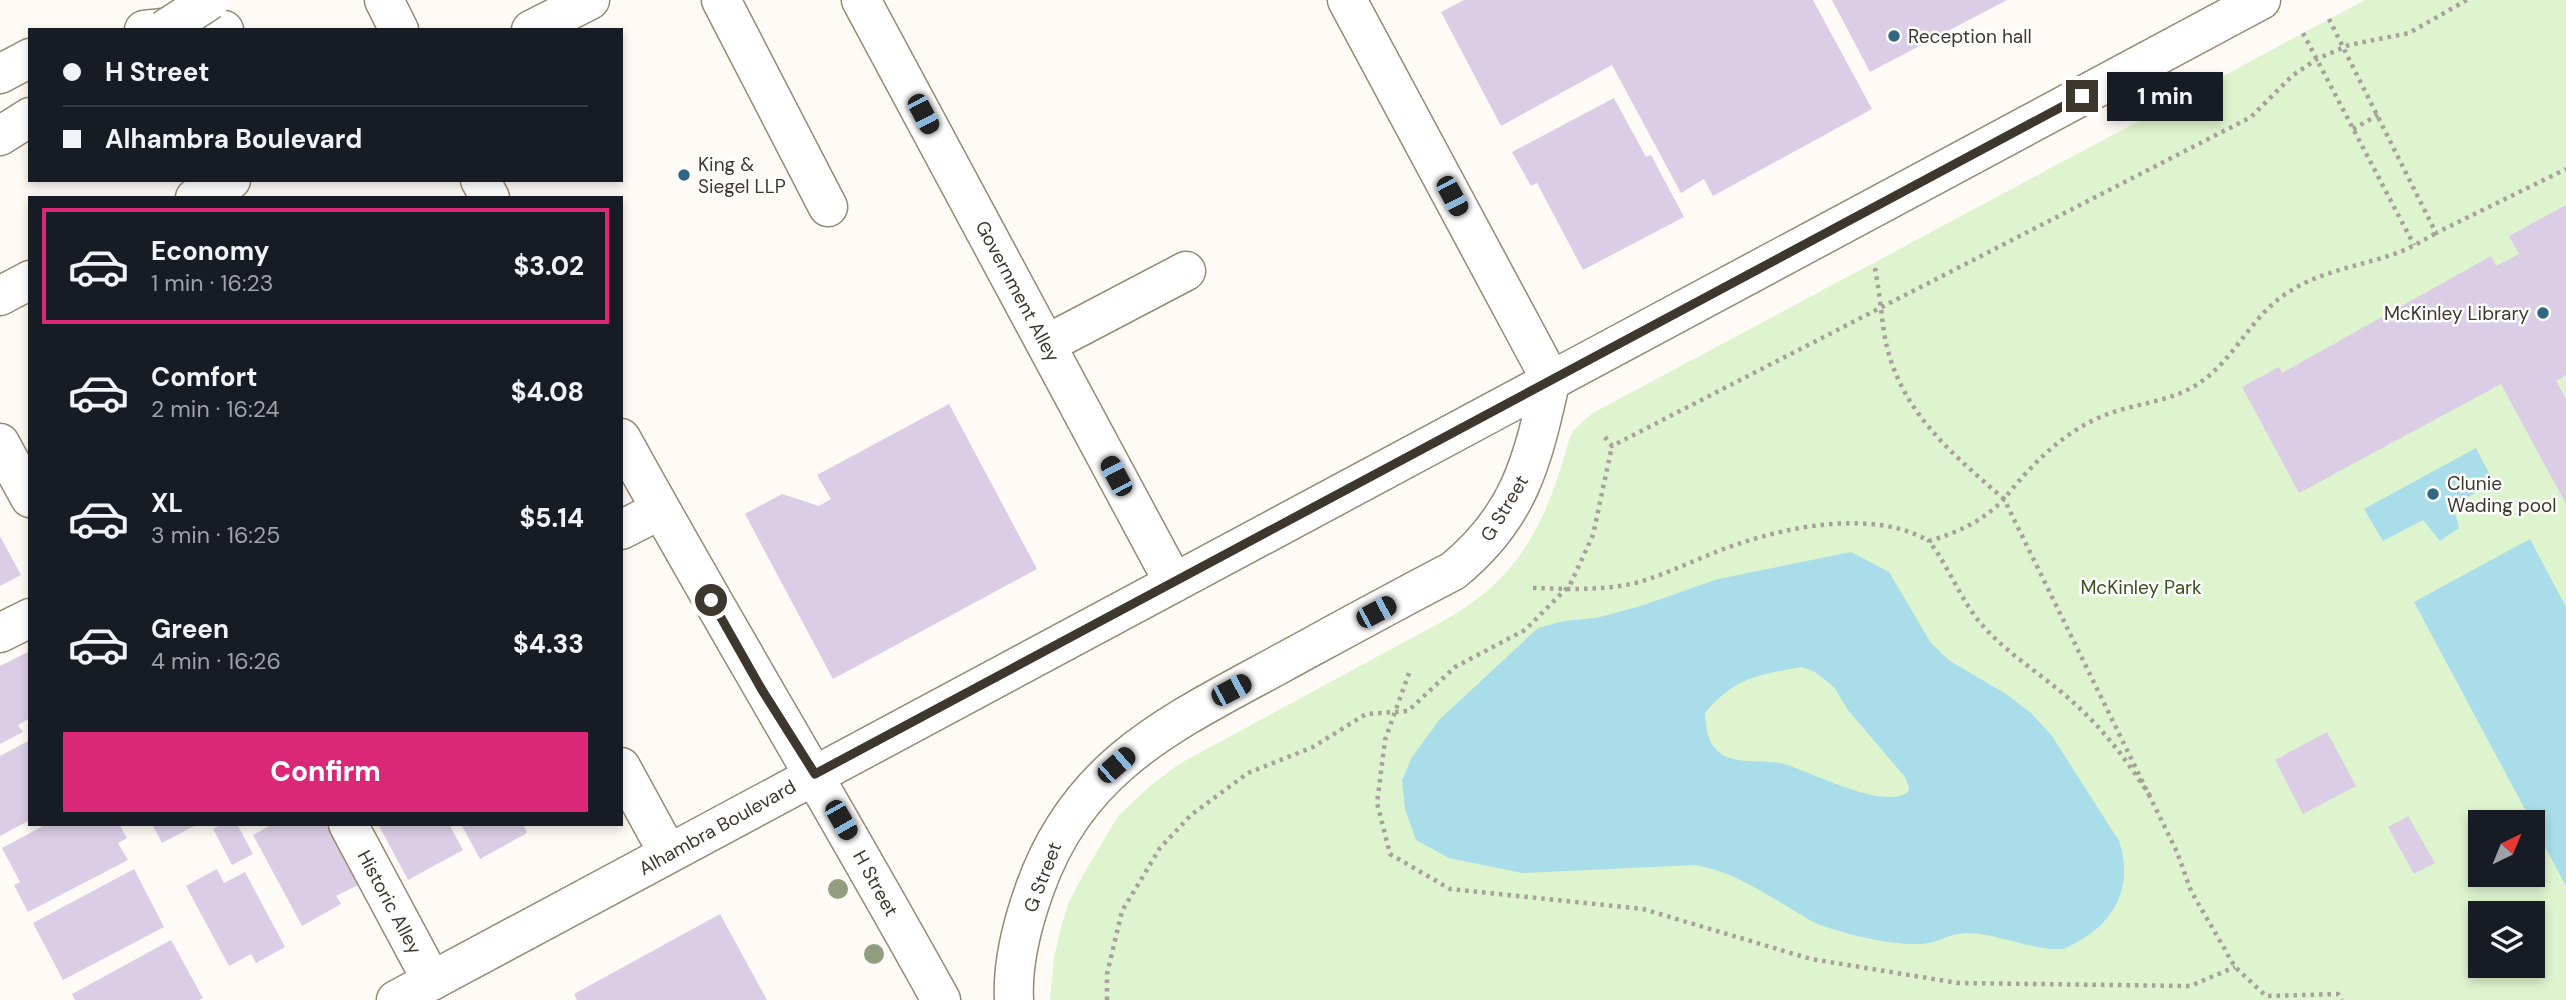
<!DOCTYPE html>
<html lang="en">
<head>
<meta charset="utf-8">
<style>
  :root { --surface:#171b24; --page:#242831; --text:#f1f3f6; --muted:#9ea1a6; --line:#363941; --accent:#db2777 }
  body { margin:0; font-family:"DM Sans",sans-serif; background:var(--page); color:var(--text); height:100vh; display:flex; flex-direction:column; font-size:26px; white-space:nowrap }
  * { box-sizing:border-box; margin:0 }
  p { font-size:23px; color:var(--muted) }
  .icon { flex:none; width:38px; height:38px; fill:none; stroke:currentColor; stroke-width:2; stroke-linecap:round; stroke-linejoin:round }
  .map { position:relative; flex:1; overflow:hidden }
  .sheet { position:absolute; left:28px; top:196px; width:595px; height:630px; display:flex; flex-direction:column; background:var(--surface); border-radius:0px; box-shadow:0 4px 10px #0003 }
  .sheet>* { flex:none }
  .banner { position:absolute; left:28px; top:28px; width:595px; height:154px; border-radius:0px; box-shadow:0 4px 10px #0003; display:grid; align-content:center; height:154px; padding:0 35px; background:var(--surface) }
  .needle { width:46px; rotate:43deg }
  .controls { position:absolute; left:2468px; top:810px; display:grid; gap:14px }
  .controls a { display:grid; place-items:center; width:77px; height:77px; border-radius:0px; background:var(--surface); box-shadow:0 4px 10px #0003; font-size:35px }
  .end { position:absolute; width:32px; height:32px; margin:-16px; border:9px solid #3e372e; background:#fff; box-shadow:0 0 0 4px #fff }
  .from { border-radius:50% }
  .bubble { position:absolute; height:49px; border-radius:0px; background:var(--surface); box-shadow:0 4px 10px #0003; font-size:23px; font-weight:800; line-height:49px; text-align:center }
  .car { position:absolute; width:21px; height:42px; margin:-21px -10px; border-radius:9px; box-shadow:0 0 5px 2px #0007; background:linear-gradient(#222 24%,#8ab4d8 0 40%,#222 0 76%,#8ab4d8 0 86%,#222 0) }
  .banner b { display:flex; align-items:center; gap:24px; height:66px; font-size:26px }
  .banner b+b { border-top:2px solid var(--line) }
  .banner i { width:18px; height:18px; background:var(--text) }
  ul { padding:12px 0 0; list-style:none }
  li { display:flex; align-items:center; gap:21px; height:116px; margin:0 14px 10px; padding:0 21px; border:4px solid transparent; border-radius:0px }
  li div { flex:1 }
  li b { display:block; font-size:26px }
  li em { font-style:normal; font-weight:800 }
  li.active { border-color:var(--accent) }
  li>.icon { width:63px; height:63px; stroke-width:1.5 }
  .action { display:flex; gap:14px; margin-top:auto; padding:14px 35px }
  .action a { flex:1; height:80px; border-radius:0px; background:var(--accent); color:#fff; font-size:28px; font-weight:800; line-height:80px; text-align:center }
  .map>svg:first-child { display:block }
  .green { fill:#def4ce; fill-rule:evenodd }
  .water { fill:#a8dde9; fill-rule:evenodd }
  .building { fill:#dbcde5 }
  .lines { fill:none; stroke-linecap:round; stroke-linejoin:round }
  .minor-casing { stroke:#988974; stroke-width:41 }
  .major-casing { stroke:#988974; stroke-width:41 }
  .highway-casing { stroke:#988974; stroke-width:41 }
  .path { stroke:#a6a19a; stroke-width:4.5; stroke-dasharray:3.5 5; stroke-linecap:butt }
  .minor { stroke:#fff; stroke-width:38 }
  .major { stroke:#fff; stroke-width:38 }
  .highway { stroke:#fff; stroke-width:38 }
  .highway-bridge-casing { stroke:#988974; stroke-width:41; stroke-linecap:butt }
  .highway-bridge { stroke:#fff; stroke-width:38 }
  .tree { fill:#909e7e }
  .route { stroke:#3e372e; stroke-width:9 }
  .poi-dot { fill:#326783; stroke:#fff; stroke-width:2.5 }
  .labels { text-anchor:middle; stroke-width:5; stroke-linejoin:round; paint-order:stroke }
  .poi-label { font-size:19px; fill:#3e372e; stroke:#fff; text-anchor:start }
  .street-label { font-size:19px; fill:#3e372e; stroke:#fff }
  .park-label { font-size:19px; fill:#36511b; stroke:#fff }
</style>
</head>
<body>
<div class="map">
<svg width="2566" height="1000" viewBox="0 0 2566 1000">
  <rect width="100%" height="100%" fill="#fefbf6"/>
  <path class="green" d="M2365 0H2566V1000H1050L1054 957 1061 927 1069 902 1083 875 1118 816 1150 786 1179 764 1445 620C1520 578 1547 521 1569 440L1574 430 1591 414ZM2480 822H2532V875H2480ZM2480 914H2532V966H2480Z"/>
  <path class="water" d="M2476 448 2494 483 2453 505 2459 528 2440 541 2423 520 2383 541 2364 509Z
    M2530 539 2566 607V886L2414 602Z
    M1851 552 1889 572 1931 643 1950 661 2006 694 2031 713 2052 736 2119 841C2133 882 2118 918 2081 940 2075 943 2068 948 2062 949 2030 950 1999 934 1968 933 1952 932 1937 943 1922 944 1889 945 1853 936 1823 926 1811 922 1800 914 1790 908 1759 890 1730 870 1694 865L1522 873 1449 858 1416 840 1405 809 1402 780 1412 757 1440 719 1538 628 1564 621 1596 618 1641 606 1718 579ZM1802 667 1815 672 1834 687 1848 710 1905 777 1909 787 1908 792C1883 811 1810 771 1784 764 1764 759 1736 765 1720 753 1707 743 1706 727 1705 713 1735 677 1758 675 1802 667Z"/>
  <path class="building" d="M1464 0H1813L1872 109 1713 196 1704 179 1681 193 1612 65 1501 126 1441 12Z
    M1832 0H2007L1870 72Z
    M1614 98 1646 157 1651 155 1684 217 1583 270 1537 183 1531 186 1512 152Z
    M2566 205V375L2556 381 2566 399V504L2501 384 2299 493 2242 387 2279 367 2282 373 2491 256 2496 266 2519 254 2509 236Z
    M949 404 1037 569 833 679 745 514 782 494 819 506 831 499 817 475Z
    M0 536 21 575 0 586Z
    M30 651V718L18 725 23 732 0 744V666Z
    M2327 732 2356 786 2303 814 2275 760Z
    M30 740V820L0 836V756Z
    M2408 816 2435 863 2414 874 2388 827Z
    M47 824H119L127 838 118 843 128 860 28 912 14 885 20 882 2 848Z
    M152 824H198L162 843Z
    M223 824H237L253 854 232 865 213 829Z
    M273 824H330L362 883 336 896 341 904 302 926 253 835Z
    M378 824H449L463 850 408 880Z
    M461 824H523L527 833 480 859Z
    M134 869 164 927 63 980 33 923Z
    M217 869 224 883 245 872 285 947 256 963 251 954 229 966 186 886Z
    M720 914 767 1000H577L574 994Z
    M171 940 203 998 199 1000H75L72 994Z"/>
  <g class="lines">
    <g class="minor-casing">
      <path id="minor" d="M721 0 828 207
        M861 0 1174 583
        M1047 344 1186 271
        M0 443 30 498
        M621 530 660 510
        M0 633 30 618
        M621 767 668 853
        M348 824 432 981
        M396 1000 2261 0
        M1014 1000C1012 963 1022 925 1034 891 1078 765 1170 724 1280 664 1337 633 1395 601 1453 571 1519 517 1532 463 1550 383L1546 371 1347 0"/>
    </g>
    <g class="major-casing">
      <path id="major" d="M384 0 399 30
        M531 30 590 0
        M480 180 490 198
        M195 198 231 180
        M0 296 30 280
        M621 438C725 627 837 811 941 1000"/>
    </g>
    <g class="highway-casing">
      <path id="highway" d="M144 30 182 26 224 30
        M0 74 30 58
        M0 136 30 117"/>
    </g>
    <path class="path" d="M2329 19 2436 233 2566 169
      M2303 33 2414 245
      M2353 129 2378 115
      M1875 268C1879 289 1881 311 1884 332 1896 408 1950 452 2004 499 2035 460 2071 424 2120 410 2144 403 2169 400 2191 388 2230 367 2246 324 2280 298 2313 273 2351 268 2388 256 2405 251 2421 242 2436 233
      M1605 437 1612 446 2251 117 2292 76 2317 59 2349 45 2409 33 2467 0
      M1533 588C1567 589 1605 591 1639 582 1673 572 1704 555 1738 544 1794 525 1876 510 1929 541
      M1409 673 1385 740 1377 803 1390 854 1450 889 1643 909 1811 959 1958 983 2190 986 2235 967
      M2150 796C2128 762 2105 731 2075 704 2046 677 2011 657 1984 627 1961 602 1950 568 1929 541 1959 532 1983 521 2004 499L2177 852 2191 891 2235 967 2266 996 2338 994 2342 1000
      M1107 1000V974L1122 911 1160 848 1191 815 1248 773 1313 747 1366 714 1408 711 1455 667 1525 630 1570 585 1593 535 1612 446"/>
    <use href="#minor" class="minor"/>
    <use href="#major" class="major"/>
    <use href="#highway" class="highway"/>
    <g class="highway-bridge-casing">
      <path id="highway-bridge" d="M164 30 210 0"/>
    </g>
    <use href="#highway-bridge" class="highway-bridge"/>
  </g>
  <g class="tree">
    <circle cx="838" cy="889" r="10"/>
    <circle cx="874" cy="954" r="10"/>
  </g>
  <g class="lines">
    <path class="route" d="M711 600 762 690 815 774 2082 96"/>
  </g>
  <g class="poi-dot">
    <circle cx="1894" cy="36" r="7"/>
    <circle cx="684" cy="175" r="7"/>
    <circle cx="2543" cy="313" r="7"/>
    <circle cx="2433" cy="494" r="7"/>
  </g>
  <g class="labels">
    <g class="poi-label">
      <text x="1908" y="43">Reception hall</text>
      <text x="698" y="171">King &amp;<tspan x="698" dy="22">Siegel LLP</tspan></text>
      <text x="2529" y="320" text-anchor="end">McKinley Library</text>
      <text x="2447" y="490">Clunie<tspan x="2447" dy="22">Wading pool</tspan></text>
    </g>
    <g class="street-label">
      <text transform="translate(1018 291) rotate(62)" y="7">Government Alley</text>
      <text transform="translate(1504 508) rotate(-59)" y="7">G Street</text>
      <text transform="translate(717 827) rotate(-29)" y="7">Alhambra Boulevard</text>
      <text transform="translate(1042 877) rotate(-69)" y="7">G Street</text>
      <text transform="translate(876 883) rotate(61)" y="7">H Street</text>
      <text transform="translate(390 902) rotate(62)" y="7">Historic Alley</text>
    </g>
    <g class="park-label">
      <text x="2141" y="594">McKinley Park</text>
    </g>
  </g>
</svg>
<div class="controls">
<a><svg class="needle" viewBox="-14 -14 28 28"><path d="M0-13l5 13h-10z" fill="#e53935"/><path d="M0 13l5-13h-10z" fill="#9ea1a6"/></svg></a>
<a><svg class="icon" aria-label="layers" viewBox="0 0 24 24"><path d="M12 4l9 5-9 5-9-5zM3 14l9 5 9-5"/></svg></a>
</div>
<i class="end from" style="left:711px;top:600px"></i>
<i class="end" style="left:2082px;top:96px"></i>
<div class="bubble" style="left:2107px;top:72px;width:116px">1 min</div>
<i class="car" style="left:923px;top:114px;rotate:152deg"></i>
<i class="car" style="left:1452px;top:196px;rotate:152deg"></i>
<i class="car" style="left:1116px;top:476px;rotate:332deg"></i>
<i class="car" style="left:1376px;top:612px;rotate:62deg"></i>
<i class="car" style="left:1231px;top:690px;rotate:62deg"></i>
<i class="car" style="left:1116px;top:765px;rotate:49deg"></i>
<i class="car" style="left:841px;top:820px;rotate:150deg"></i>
<div class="banner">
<b><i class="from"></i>H Street</b>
<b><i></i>Alhambra Boulevard</b>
</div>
<section class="sheet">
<ul>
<li class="active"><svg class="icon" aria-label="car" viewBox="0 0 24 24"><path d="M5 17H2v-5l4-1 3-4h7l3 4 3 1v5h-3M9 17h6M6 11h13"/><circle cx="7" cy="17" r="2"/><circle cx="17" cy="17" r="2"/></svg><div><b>Economy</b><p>1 min · 16:23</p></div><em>$3.02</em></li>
<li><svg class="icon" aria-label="car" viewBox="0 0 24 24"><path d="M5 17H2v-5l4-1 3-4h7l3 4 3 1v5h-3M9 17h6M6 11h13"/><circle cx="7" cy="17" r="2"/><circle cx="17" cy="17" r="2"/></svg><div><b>Comfort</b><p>2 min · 16:24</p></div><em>$4.08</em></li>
<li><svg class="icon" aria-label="car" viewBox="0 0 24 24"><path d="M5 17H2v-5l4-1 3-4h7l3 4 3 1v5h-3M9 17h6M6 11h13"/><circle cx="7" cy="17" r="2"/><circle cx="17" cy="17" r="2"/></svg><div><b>XL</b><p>3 min · 16:25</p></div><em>$5.14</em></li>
<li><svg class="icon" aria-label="car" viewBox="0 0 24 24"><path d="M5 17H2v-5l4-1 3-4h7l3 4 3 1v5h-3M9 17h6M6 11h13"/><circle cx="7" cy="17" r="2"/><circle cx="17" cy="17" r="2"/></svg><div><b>Green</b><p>4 min · 16:26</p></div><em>$4.33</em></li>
</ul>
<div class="action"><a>Confirm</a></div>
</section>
</div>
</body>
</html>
